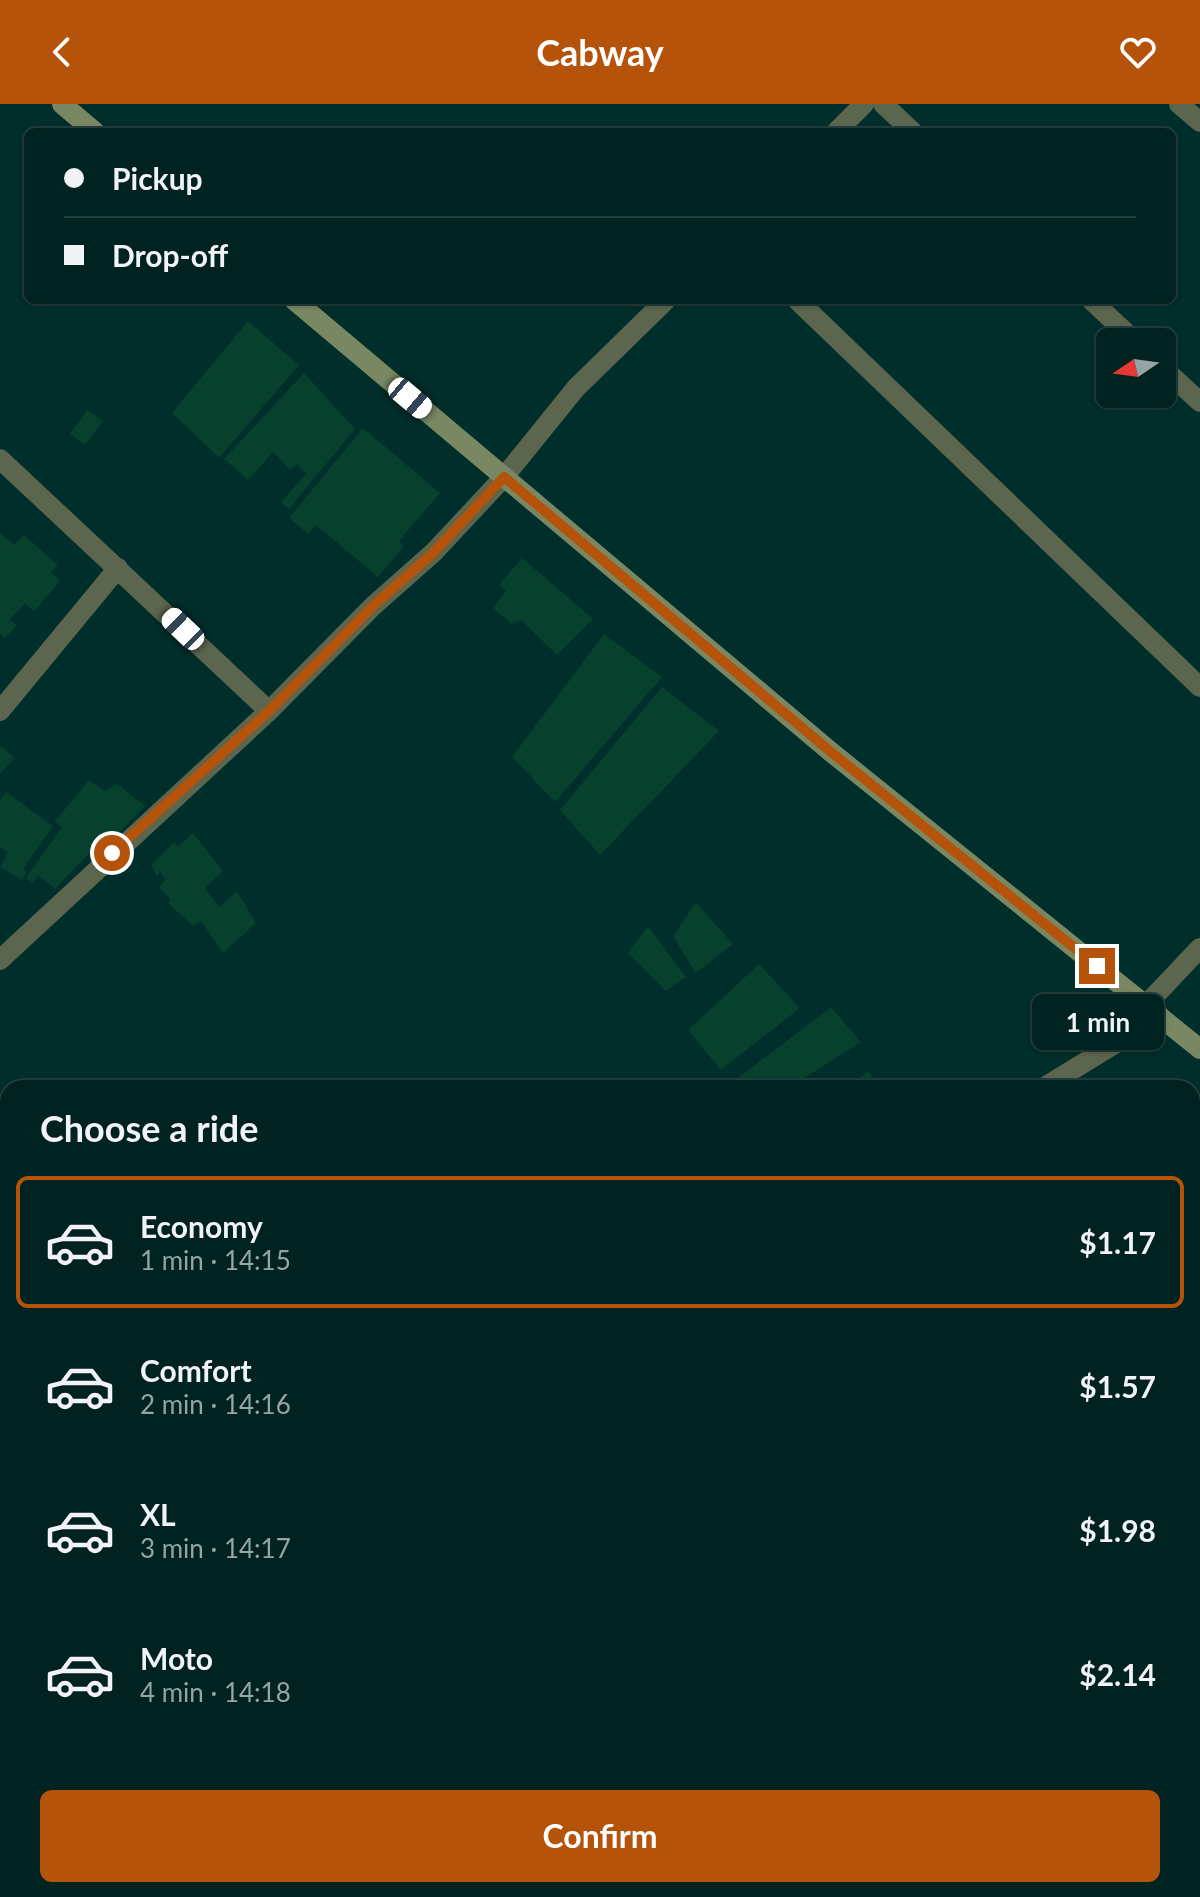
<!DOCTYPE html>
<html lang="en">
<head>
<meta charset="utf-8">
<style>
  :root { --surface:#002220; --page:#0a2a29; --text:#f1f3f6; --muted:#95a4a5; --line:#223f3e; --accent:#b45309 }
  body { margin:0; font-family:Lato,sans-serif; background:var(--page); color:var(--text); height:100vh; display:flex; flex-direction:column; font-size:30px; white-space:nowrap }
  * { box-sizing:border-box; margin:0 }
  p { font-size:26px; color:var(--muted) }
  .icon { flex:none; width:44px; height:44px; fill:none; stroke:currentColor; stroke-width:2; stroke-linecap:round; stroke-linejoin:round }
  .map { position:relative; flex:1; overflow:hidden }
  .panel { position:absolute; left:0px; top:976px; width:1200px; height:818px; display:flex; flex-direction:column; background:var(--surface); border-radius:24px 24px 0 0; box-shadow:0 2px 6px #0004,0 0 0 2px var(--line) }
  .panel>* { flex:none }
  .guide { position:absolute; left:24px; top:24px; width:1152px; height:176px; border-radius:12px; box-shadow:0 2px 6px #0004,0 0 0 2px var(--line); display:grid; align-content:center; height:176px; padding:0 40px; background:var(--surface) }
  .needle { width:52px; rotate:257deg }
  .tools { position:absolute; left:1096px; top:224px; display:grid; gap:16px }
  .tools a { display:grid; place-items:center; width:80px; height:80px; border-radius:12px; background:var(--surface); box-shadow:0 2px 6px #0004,0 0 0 2px var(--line); font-size:40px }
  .end { position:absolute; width:36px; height:36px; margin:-18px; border:10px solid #b45309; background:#fff; box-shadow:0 0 0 4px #fff }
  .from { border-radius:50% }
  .bubble { position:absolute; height:56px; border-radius:12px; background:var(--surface); box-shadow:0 2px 6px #0004,0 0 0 2px var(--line); font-size:26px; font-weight:700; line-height:56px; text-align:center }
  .car { position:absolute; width:24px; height:48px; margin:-24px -12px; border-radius:10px; box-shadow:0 0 6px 2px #0007; background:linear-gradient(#fff 24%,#345 0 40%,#fff 0 76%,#345 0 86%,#fff 0) }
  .guide b { display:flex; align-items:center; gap:28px; height:76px; font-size:30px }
  .guide b+b { border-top:2px solid var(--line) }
  .guide i { width:20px; height:20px; background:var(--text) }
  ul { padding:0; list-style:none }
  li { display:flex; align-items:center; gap:24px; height:132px; margin:0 16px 12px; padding:0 24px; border:4px solid transparent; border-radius:12px }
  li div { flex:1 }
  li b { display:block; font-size:30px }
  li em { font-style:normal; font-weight:700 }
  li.selected { border-color:var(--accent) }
  li>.icon { width:72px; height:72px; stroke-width:1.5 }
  h2 { padding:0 40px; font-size:36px; line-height:96px }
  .button { display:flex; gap:16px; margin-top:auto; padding:16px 40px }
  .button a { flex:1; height:92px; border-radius:12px; background:var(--accent); color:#fff; font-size:32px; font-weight:700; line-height:92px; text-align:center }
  header { display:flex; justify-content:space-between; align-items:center; height:104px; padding:0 40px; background:var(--accent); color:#fff; font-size:36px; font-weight:700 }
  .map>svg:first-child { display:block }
  .building { fill:#07412e }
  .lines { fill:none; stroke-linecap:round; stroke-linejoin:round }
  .minor { stroke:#5c654e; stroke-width:20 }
  .secondary { stroke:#798863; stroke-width:20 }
  .route { stroke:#b45309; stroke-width:10 }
</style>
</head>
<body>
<header><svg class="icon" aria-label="back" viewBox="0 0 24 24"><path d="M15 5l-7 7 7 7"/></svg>Cabway<svg class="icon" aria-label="heart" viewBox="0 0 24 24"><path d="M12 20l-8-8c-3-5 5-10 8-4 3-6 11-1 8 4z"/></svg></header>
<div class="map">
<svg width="1200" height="1793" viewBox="0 0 1200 1793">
  <rect width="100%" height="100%" fill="#002e2a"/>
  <path class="building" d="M248 217 299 261 219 354 172 309Z
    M304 269 355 325 289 405 281 398 306 370 297 360 290 366 273 348 248 376 224 355Z
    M87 306 103 317 85 341 70 330Z
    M363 324 440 389 399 437 404 442 378 473 316 421 308 430 289 414Z
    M0 429 14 441 24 431 58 461 51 469 60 477 34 507 25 499 10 515 17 521 5 534 0 529Z
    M522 454 593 515 557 551 521 516 512 520 493 504 506 487 499 481Z
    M604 530 662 573 555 698 512 653Z
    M662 583 719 627 600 751 560 706Z
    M1 642 15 654 0 670V643Z
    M89 676 105 687 117 680 145 702 95 753 89 749 55 785 38 771 33 779 26 774 62 723 55 717Z
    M6 688 53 722 23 765 27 768 22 776 0 763 8 748 0 743V697Z
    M193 729 223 767 205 784 219 803 237 787 256 819 223 849 201 817 193 822 168 799 171 795 159 784 165 775 160 768 157 772 151 761 174 738 178 743Z
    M696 798 733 840 696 869 673 832Z
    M648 822 686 873 666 887 628 849Z
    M759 860 800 904 721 966 688 926Z
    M831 903 861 938 789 984H731L729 981Z
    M868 967 881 984H847Z
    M1192 1362 1200 1370V1479L1196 1482 1192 1478Z
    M1200 1535V1560L1192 1552V1540Z
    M1192 1620 1200 1631V1687L1192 1682Z
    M0 1681 8 1688V1786H54L61 1793H0Z
    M1192 1779 1200 1793H1142L1151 1786H1192Z
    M761 1786H811L802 1793H766Z
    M876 1786H925L918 1793H868Z"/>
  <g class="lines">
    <path class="minor" d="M883 0 913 28
      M1179 0 1200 18
      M836 28 864 0
      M797 196 1200 583
      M1091 196 1136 238
      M1162 263 1200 298
      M0 355 269 607
      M0 607 118 464
      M0 856 269 607 373 502 434 448 504 373 576 284 666 196
      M1146 901 1200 844
      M1043 984 1160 912
      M1192 1223 1200 1231
      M0 1659 8 1654
      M1192 1735 1200 1730"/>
    <path class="secondary" d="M62 0 95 28
      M294 196 831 648 1200 945"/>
  </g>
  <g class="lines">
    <path class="route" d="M112 749 269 607 373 502 434 448 504 373 831 648 1097 862"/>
  </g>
</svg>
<div class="tools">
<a><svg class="needle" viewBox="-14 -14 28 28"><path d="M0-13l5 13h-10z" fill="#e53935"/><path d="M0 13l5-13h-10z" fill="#95a4a5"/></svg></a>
</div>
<i class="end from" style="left:112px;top:749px"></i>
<i class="end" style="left:1097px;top:862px"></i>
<div class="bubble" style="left:1032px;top:890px;width:132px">1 min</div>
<i class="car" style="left:410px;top:294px;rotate:130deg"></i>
<i class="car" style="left:183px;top:525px;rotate:314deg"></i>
<div class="guide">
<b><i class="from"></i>Pickup</b>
<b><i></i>Drop-off</b>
</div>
<section class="panel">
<h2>Choose a ride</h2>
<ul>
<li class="selected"><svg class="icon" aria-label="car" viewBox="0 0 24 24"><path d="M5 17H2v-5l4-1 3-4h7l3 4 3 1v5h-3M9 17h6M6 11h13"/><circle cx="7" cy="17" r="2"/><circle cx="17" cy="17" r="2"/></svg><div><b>Economy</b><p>1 min · 14:15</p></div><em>$1.17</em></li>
<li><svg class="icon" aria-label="car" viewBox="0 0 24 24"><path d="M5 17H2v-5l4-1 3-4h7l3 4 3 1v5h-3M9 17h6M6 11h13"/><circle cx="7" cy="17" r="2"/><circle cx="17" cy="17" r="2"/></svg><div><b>Comfort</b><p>2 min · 14:16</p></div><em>$1.57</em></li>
<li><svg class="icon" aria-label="car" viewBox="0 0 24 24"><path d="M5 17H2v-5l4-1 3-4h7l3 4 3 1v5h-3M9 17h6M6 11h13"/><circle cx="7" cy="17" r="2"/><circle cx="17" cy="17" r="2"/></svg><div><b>XL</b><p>3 min · 14:17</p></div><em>$1.98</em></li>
<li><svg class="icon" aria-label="car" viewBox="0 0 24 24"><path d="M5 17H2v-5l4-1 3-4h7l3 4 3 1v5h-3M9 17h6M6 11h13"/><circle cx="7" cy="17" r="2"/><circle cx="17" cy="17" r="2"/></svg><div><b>Moto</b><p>4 min · 14:18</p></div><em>$2.14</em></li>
</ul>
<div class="button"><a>Confirm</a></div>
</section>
</div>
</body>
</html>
